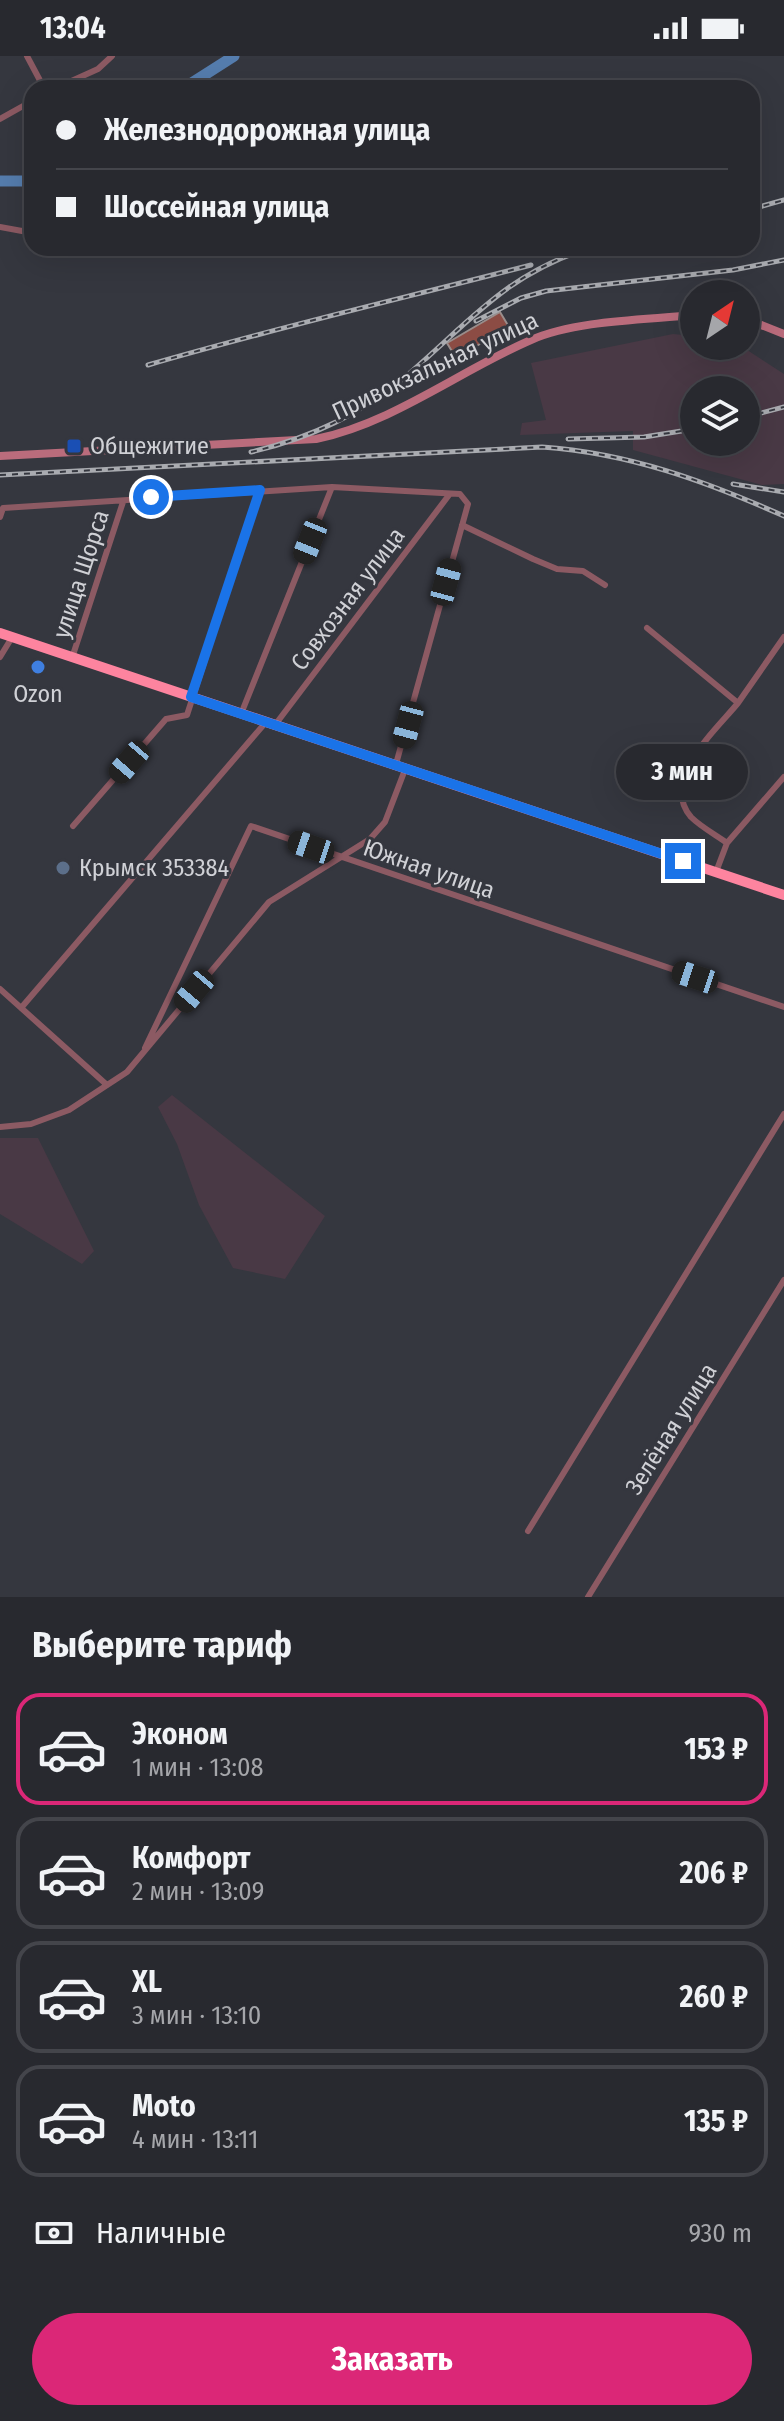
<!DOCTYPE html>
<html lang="ru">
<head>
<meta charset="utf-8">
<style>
  :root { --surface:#28292f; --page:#34353b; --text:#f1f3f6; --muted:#a5a6aa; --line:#44454b; --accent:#db2777 }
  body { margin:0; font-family:"Fira Sans Condensed",sans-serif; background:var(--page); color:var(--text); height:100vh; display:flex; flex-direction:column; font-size:30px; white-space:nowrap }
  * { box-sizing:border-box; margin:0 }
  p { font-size:26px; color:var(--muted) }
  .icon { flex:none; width:44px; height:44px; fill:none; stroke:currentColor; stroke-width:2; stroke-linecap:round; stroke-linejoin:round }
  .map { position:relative; height:1541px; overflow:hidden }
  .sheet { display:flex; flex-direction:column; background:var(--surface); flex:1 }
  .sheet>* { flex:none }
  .banner { position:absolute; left:24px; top:24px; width:736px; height:176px; border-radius:24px; box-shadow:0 8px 32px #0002,0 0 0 2px var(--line); display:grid; align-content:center; height:176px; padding:0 32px; background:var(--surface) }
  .needle { width:52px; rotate:35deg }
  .buttons { position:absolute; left:680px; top:224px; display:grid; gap:16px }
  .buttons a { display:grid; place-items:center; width:80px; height:80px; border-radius:50%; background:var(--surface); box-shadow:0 8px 32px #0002,0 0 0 2px var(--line); font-size:40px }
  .end { position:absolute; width:36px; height:36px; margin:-18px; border:10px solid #1a73e8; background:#fff; box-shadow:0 0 0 4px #fff }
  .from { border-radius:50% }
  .bubble { position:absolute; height:56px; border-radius:28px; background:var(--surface); box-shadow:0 8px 32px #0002,0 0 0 2px var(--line); font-size:26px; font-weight:700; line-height:56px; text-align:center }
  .car { position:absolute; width:24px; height:48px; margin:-24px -12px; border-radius:10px; box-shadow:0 0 6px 2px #0007; background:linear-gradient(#222 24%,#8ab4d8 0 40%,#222 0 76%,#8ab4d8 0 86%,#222 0) }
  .banner b { display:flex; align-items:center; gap:28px; height:76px; font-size:30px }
  .banner b+b { border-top:2px solid var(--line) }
  .banner i { width:20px; height:20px; background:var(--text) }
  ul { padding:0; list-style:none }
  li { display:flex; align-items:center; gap:24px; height:112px; margin:0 16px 12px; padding:0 16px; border:4px solid var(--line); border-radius:24px }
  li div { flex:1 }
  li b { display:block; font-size:30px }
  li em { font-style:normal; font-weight:700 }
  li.active { border-color:var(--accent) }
  li>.icon { width:72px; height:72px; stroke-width:1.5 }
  h2 { padding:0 32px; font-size:36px; line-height:96px }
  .pay { display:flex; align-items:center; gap:20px; height:88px; padding:0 32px; font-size:30px }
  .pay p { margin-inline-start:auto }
  .button { display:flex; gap:16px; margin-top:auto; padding:16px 32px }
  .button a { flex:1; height:92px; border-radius:48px; background:var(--accent); color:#fff; font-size:32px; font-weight:700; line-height:92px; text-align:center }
  .status { display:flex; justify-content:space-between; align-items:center; height:56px; padding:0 40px; background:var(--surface); direction:ltr }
  .status svg { height:22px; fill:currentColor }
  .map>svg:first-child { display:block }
  .industrial { fill:#493945; fill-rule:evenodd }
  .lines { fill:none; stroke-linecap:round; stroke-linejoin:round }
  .river { stroke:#557dae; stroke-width:11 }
  .building { fill:#8c4c44; stroke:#998d8b; stroke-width:2 }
  .street { stroke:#8c5a63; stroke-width:6 }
  .secondary { stroke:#ba6c7c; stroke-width:8 }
  .highway { stroke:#fd849f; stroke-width:10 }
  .rail-casing { stroke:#a9abb0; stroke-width:5 }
  .rail { stroke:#35373f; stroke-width:2; stroke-dasharray:6; stroke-linecap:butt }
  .route { stroke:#1a73e8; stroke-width:10 }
  .transit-dot { fill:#1a4fb4; stroke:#35373f; stroke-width:3 }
  .shop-dot { fill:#3f7fe0; stroke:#35373f; stroke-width:3 }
  .service-dot { fill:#5c6f8a; stroke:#35373f; stroke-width:3 }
  .labels { text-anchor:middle; stroke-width:6; stroke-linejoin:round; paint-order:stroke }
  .street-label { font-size:24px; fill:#d0d1d6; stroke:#35373f }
  .poi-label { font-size:24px; fill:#d0d1d6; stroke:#35373f; text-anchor:start }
</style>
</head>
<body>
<div class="status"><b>13:04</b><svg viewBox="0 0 49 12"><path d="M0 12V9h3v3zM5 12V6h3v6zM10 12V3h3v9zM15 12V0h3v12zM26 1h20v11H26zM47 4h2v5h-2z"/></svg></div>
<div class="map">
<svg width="784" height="1541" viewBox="0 0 784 1541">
  <rect width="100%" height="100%" fill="#35373f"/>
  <path class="industrial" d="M673 278 694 280V290H741L784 318V428L762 429 633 394V375L520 379 522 367 546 364 531 307ZM746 334V386H694V334Z
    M172 1039 325 1160 285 1223 233 1212 199 1149 177 1088 158 1051Z
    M0 1082H38L94 1195 82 1208 0 1158Z"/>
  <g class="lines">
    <path class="river" d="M184 32 234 0
      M0 125H32"/>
  </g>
  <path class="building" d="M500 256 509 271 456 302 447 287Z"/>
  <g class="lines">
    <path class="street" d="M27 0 44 32
      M56 32 98 13 112 0
      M0 63 32 45
      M0 171 22 175 32 173
      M0 461 3 452 332 431 460 438 468 448 396 708
      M462 469 533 503 557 513 583 515 605 529
      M647 572 738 647C716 674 659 724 691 761 701 771 716 779 727 787
      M0 601 11 583
      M72 602 123 446
      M738 647 784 581
      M241 658 332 431
      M275 669 449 439
      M73 770 166 663 187 659 260 434
      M716 816 727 787 784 721
      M0 933 107 1029
      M21 952 266 666
      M145 992 251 770 784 951
      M0 1071 31 1068 69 1054 127 1016 269 846 370 783 385 766 406 711
      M528 1475 784 1058
      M588 1541 784 1224"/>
    <path class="secondary" d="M746 263 784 278
      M0 400 316 383C393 367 459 315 531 284 576 264 646 264 694 259"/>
    <path class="highway" d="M0 577 784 839"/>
    <g class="rail-casing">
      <path id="rail" d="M752 153 784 144
        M476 265 521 242 546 235 733 214 784 204
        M148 309C275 272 404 242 531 209
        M746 361 784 351
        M568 383 644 381 694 373
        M251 396C307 383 361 358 405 321 469 267 504 219 589 192
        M0 419 542 391C629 397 705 425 784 460
        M733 428 784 436"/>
    </g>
    <use href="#rail" class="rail"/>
  </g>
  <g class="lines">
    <path class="route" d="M151 441 260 434 191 641 683 805"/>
  </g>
  <rect class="transit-dot" x="66" y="382" width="16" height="16" rx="4"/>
  <circle class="shop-dot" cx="38" cy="611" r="8"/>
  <circle class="service-dot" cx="63" cy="812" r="8"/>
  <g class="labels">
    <g class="street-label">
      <text transform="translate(435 310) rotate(-25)" y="8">Привокзальная улица</text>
      <text transform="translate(81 518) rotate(-72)" y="8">улица Щорса</text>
      <text transform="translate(348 543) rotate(-53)" y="8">Совхозная улица</text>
      <text transform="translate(429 813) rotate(19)" y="8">Южная улица</text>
      <text transform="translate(671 1373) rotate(-58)" y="8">Зелёная улица</text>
    </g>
    <g class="poi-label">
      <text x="90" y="398">Общежитие</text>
      <text x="38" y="646" text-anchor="middle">Ozon</text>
      <text x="79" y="820">Крымск 353384</text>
    </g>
  </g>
</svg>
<div class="buttons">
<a><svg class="needle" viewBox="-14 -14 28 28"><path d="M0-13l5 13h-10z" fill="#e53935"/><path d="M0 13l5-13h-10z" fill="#a5a6aa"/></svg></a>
<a><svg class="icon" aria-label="layers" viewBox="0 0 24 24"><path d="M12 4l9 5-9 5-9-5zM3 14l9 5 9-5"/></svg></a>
</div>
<i class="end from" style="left:151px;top:441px"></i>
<i class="end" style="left:683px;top:805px"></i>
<div class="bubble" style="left:616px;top:688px;width:132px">3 мин</div>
<i class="car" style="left:310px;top:485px;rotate:202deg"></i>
<i class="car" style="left:446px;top:526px;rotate:15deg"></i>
<i class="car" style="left:408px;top:669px;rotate:195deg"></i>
<i class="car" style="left:129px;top:706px;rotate:221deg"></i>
<i class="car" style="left:311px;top:791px;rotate:289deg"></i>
<i class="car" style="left:695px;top:921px;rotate:288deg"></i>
<i class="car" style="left:194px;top:935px;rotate:220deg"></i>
<div class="banner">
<b><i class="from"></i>Железнодорожная улица</b>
<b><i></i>Шоссейная улица</b>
</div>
</div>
<section class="sheet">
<h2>Выберите тариф</h2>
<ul>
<li class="active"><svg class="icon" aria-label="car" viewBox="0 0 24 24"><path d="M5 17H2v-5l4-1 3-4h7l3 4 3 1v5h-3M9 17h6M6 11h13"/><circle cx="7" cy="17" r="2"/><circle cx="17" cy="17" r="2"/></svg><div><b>Эконом</b><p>1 мин · 13:08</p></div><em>153 ₽</em></li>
<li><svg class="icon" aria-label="car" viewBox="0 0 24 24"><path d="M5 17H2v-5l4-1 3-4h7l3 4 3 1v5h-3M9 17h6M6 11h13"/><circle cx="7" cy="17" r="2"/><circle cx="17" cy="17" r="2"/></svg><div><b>Комфорт</b><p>2 мин · 13:09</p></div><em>206 ₽</em></li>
<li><svg class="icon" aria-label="car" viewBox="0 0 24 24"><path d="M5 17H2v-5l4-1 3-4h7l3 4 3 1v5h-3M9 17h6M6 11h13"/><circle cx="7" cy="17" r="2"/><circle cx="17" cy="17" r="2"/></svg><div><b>XL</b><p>3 мин · 13:10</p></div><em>260 ₽</em></li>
<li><svg class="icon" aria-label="car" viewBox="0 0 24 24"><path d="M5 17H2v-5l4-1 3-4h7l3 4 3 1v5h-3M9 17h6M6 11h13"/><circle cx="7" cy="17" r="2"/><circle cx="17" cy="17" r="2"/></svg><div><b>Moto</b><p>4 мин · 13:11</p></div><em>135 ₽</em></li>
</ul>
<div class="pay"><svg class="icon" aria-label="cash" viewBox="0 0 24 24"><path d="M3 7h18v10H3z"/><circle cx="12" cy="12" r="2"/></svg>Наличные<p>930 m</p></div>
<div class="button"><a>Заказать</a></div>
</section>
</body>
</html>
